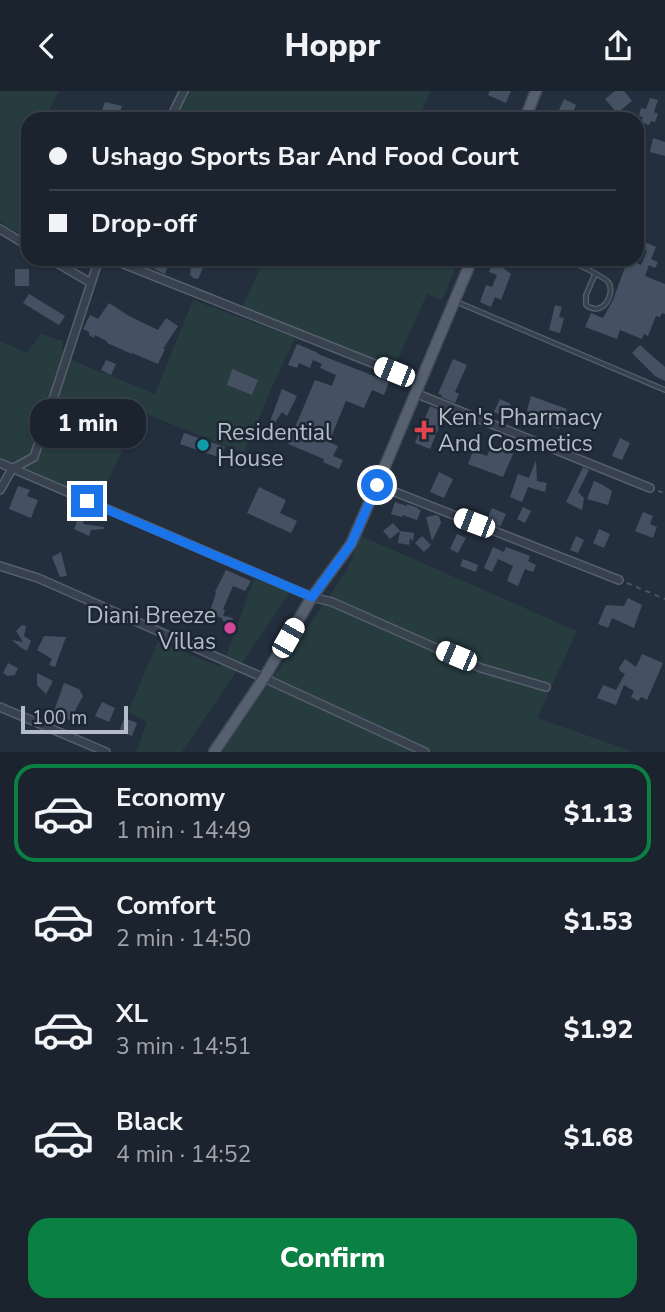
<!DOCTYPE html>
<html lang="en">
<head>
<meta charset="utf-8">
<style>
  :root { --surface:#1b232e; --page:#242b36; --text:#f1f3f6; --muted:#a0a4aa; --line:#39404a; --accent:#0b8043 }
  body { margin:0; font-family:"Nunito Sans",sans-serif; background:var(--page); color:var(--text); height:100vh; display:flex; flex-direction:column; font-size:26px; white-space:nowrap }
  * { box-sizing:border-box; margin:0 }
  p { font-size:23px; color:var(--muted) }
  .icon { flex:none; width:38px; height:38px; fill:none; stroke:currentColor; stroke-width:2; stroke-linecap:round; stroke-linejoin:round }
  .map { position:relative; height:661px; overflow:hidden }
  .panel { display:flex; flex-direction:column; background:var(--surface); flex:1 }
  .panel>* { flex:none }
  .guide { position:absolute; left:21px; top:21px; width:623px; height:154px; border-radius:21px; box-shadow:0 2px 5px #0004,0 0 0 2px var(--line); display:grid; align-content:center; height:154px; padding:0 28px; background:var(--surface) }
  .scale { position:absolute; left:21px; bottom:18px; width:107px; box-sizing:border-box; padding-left:7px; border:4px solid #b4bcc9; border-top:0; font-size:19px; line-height:24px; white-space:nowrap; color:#b4bcc9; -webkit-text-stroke:5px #1d2633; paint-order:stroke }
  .end { position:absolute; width:32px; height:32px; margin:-16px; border:9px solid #1a73e8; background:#fff; box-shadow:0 0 0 4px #fff }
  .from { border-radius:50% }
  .bubble { position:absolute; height:49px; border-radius:21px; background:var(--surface); box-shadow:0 2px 5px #0004,0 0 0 2px var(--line); font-size:23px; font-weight:800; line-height:49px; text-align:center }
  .car { position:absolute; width:21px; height:42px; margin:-21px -10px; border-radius:9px; box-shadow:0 0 5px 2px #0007; background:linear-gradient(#fff 24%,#345 0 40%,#fff 0 76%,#345 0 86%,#fff 0) }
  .guide b { display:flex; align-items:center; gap:24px; height:66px; font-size:26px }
  .guide b+b { border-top:2px solid var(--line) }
  .guide i { width:18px; height:18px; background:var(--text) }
  ul { padding:12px 0 0; list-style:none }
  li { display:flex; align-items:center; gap:21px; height:98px; margin:0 14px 10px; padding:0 14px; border:4px solid transparent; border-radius:21px }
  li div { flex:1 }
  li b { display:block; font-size:26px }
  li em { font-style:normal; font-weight:800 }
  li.active { border-color:var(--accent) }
  li>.icon { width:63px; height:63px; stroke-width:1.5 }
  .primary-button { display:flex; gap:14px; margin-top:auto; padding:14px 28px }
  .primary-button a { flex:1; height:80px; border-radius:21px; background:var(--accent); color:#fff; font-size:28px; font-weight:800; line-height:80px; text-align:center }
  header { display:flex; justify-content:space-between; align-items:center; height:91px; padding:0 28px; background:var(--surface); font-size:32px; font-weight:800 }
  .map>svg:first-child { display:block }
  .green { fill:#263c3f }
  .building { fill:#455162 }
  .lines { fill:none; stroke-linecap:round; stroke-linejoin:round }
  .lane-casing { stroke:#565f6c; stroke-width:6 }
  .street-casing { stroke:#565f6c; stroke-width:10 }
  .primary-casing { stroke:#414a57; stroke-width:13 }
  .path { stroke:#44595c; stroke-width:2; stroke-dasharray:5 5; stroke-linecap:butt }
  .lane { stroke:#38414e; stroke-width:3.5 }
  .street { stroke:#38414e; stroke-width:7 }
  .primary { stroke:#56606e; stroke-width:10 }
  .route { stroke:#1a73e8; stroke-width:9 }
  .health-dot { fill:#e0444e; stroke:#1d2633; stroke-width:2.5 }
  .culture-dot { fill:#0f9aa8; stroke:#1d2633; stroke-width:2.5 }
  .hotel-dot { fill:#d1479c; stroke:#1d2633; stroke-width:2.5 }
  .labels { text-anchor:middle; stroke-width:5; stroke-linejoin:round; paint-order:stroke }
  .poi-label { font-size:23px; fill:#b4bcc9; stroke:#1d2633; text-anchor:start }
</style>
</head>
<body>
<header><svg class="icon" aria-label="back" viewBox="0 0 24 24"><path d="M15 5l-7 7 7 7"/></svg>Hoppr<svg class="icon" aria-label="share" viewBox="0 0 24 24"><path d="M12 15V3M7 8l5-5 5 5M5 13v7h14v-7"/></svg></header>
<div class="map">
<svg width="665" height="661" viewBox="0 0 665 661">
  <rect width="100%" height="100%" fill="#242f3e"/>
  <path class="green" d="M0 0H59L45 28H28V148L0 131Z
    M177 0H430L419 28H348L327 20 323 28H165Z
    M122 168H157L151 180Z
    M265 168H459L442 209 427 203 393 279 241 218Z
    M193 209 295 247 273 294 244 362 141 321 98 410 0 369V250L27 262 41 243 63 250 62 265 155 303Z
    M361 445 577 540 537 627 634 661H222L347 479Z
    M254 488 290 501 182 661H136L147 631 128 621 158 550 220 576 227 563Z"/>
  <path class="building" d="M490 0H511L506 12 488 4Z
    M615 0H624L632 10 617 22 605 8Z
    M650 7 658 9 654 21 658 23 655 31 651 30 649 34 641 31 643 26 639 25 641 17 646 18Z
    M564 8 576 14 570 28H555Z
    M105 11 122 15 118 28H99Z
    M653 47 665 51V65L650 61Z
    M637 148 656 156 651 168 658 171 655 177 649 174 645 185 665 193V223L662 222 660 226 656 225 648 245 644 243 642 248 620 239 617 248 585 236 591 222 603 227 613 209 628 168 641 174 647 160 637 156Z
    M158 168H207L198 188 193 187 190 183 191 178 170 169 165 183 154 178Z
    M240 168H261L257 177Z
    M494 168H507L503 177 511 183 501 209 495 206 491 216 480 211 486 194 492 196 497 184 489 181Z
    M15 178H29V195H15Z
    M29 203 65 225 59 234 23 212Z
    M109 212 129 225 158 239 166 227 178 235 163 258H165L158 273 132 262V263L107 252 108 251 95 244 94 247 89 244V241L83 238 90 224 98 228Z
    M555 214 562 216 559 226 564 227 560 242 549 239Z
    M297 253 318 262V263L389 291 384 304 372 299 364 317 346 310 329 351 338 355 333 365 343 369 339 378 323 371 324 368 288 353 315 289 332 295 336 284 320 277 322 273 313 269 310 277 299 272 297 277 288 274Z
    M640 254 665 276V290L655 285 632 262Z
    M453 268 467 274 455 301 459 303 455 312 441 306 442 304 438 303Z
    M106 269 116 273 111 284 101 279Z
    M232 278 258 289 252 304 227 294Z
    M282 298 297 305 287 325 282 321 268 342 266 341Z
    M531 305 567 318 559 338 545 333 547 327 527 320Z
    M500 308 511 313 505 326 494 321Z
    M430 315 445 321 430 358 415 352Z
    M184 342 225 356 221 367 180 353Z
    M620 347 630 352 622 369 612 365Z
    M498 357 513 363 503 386 468 373 473 360 487 365 490 358 497 360Z
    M536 369 537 390 547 392 545 401 528 396 522 411 510 406 518 383 529 387Z
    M583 376 589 379 578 401 584 407 582 419 566 411Z
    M439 381 453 388 444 407 430 401Z
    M594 390 603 394 612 400 608 414 587 408Z
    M18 395 30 399 27 405 38 409 31 427 9 418Z
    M259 396 286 409 280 422 297 430 291 442 247 422Z
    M395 411 407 415V413L418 417V418L421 419 417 429 402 424V426L391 423Z
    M523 416 531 420 525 432 517 428Z
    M492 417 506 423 500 436 486 430Z
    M643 421 653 425 650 433 657 436 653 447 635 440Z
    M436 424 439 425 441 432 432 450 426 426Z
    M78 428 84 429 83 433 104 436V438L91 439 89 445 74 438Z
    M393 432 400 440 390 448 383 440Z
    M599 438 610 443 604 457 593 452Z
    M400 440 414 442 413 450 410 447 409 454 398 452Z
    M457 443 466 447 458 462 450 458Z
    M422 445 431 454 424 461 415 452Z
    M576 445 584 449 578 462 570 459Z
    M493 456 504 461 506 456 530 465 528 470 536 474 533 481 525 478 518 495 507 490 513 475 498 468 492 481 484 477Z
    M61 461 67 485 60 486 52 466Z
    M463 468 478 474 476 481 460 475Z
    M226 479 251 490 245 500 233 495 223 518 225 519 223 525 230 526 233 528 232 533 228 535 224 532 222 527 209 523 216 502 215 501Z
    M628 507 642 514 634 537 612 527 608 537 598 533 606 514 624 515Z
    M22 534 26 535 24 545 31 550 27 560 20 556 12 549 23 551 16 540Z
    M44 545 66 546 55 576 49 574 52 568 37 559Z
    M642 563 663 572 647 609 641 606 638 610 631 606 634 600 624 594 616 614 597 607 603 594 616 599 625 583 620 580 619 577 625 568 636 576Z
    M8 572 18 577 15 584 8 585 3 582Z
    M37 582 53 590 46 603 37 594Z
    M64 592 79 598 83 605 70 629 53 623Z
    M102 611 115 617 109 631 95 625Z
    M124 627 137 632 132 645 124 642 120 638Z"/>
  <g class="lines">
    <g class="lane-casing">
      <path id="lane" d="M566 168C574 172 606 186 609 192 615 203 603 227 586 214V204L595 183
        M457 211 665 299"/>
    </g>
    <g class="street-casing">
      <path id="street" d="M170 28 184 0
        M0 138 28 155
        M50 168 91 192
        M111 168 420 291
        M415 302 650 397
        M0 372 312 506 332 511 481 577 546 596
        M377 394 619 489
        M0 399 12 378 34 366 99 168
        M0 475 38 487 264 587 425 661
        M0 616 106 661"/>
    </g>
    <g class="primary-casing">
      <path id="primary" d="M525 28 536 0
        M214 661 264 587 312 506 351 453 377 394 472 168"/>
    </g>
    <path class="path" d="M658 400 665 402
      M627 492 665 508"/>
    <use href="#lane" class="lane"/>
    <use href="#street" class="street"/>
    <use href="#primary" class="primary"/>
  </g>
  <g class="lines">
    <path class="route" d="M87 410 312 506 351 453 377 394"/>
  </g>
  <path class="health-dot" d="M420.5 328.5h7v7h7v7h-7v7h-7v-7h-7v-7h7z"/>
  <circle class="culture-dot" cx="203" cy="354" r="7"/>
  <circle class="hotel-dot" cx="230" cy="537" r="7"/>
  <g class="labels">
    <g class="poi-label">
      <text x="438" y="334">Ken's Pharmacy<tspan x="438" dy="26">And Cosmetics</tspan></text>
      <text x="217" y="349">Residential<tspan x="217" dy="26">House</tspan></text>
      <text x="216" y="532" text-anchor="end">Diani Breeze<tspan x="216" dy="26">Villas</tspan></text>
    </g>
  </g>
</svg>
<div class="scale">100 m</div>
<i class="end from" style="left:377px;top:394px"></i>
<i class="end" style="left:87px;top:410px"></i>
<div class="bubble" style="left:30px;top:308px;width:116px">1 min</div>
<i class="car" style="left:394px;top:281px;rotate:292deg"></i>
<i class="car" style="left:474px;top:432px;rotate:291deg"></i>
<i class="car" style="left:288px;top:547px;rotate:30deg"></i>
<i class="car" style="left:456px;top:565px;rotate:293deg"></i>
<div class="guide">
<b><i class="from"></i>Ushago Sports Bar And Food Court</b>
<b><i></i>Drop-off</b>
</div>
</div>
<section class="panel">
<ul>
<li class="active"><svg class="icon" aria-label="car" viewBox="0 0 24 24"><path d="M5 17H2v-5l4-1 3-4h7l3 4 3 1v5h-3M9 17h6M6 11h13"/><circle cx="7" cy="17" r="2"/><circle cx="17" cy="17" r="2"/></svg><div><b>Economy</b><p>1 min · 14:49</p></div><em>$1.13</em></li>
<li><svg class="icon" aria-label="car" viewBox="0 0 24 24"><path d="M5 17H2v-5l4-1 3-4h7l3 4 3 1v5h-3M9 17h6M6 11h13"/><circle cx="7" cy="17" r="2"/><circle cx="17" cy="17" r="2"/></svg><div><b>Comfort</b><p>2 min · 14:50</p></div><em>$1.53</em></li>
<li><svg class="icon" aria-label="car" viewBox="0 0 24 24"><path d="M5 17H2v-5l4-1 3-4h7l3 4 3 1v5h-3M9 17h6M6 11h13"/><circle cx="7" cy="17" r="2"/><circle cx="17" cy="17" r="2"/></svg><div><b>XL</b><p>3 min · 14:51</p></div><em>$1.92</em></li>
<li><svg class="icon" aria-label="car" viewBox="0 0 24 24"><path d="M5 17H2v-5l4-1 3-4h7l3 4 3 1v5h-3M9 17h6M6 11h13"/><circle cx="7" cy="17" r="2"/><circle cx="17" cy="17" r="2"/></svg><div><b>Black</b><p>4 min · 14:52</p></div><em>$1.68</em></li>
</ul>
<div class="primary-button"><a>Confirm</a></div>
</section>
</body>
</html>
